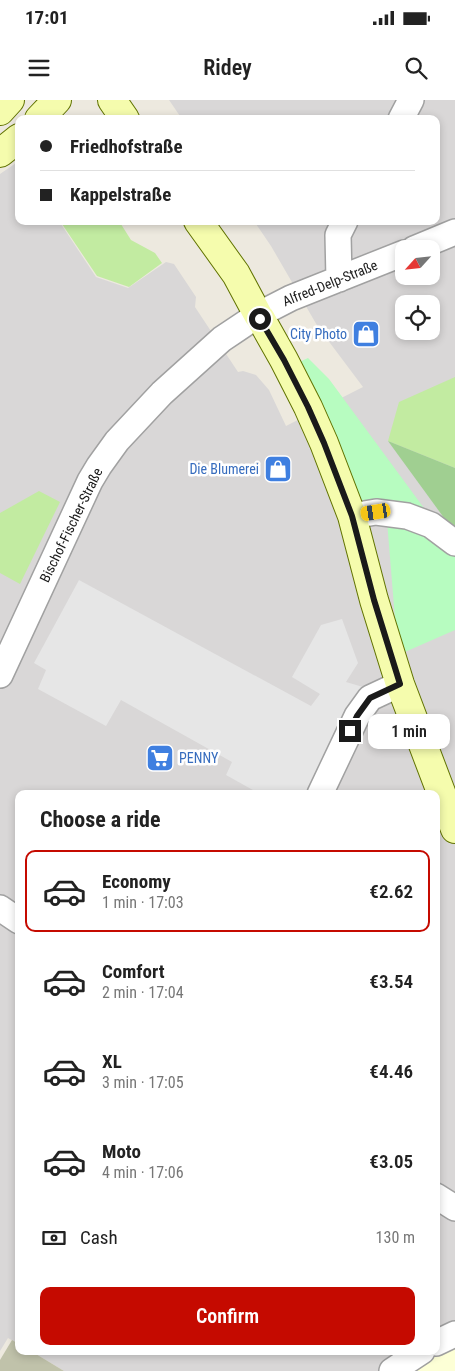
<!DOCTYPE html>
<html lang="en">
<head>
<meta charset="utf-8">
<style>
  :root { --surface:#fff; --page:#f2f2f2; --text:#222; --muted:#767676; --line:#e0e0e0; --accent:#c50a00 }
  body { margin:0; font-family:"Roboto Condensed",sans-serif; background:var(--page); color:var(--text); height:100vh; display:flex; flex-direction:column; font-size:19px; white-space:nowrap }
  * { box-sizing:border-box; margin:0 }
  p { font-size:16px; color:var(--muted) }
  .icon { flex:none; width:28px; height:28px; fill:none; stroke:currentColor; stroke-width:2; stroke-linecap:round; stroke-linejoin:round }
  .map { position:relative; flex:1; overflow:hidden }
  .details { position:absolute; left:15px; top:690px; width:425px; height:565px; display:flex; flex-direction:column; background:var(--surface); border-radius:10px; box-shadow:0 2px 8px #0003 }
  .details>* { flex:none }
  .banner { position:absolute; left:15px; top:15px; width:425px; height:110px; border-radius:10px; box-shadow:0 2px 8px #0003; display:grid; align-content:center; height:110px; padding:0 25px; background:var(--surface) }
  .needle { width:32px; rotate:243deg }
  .tools { position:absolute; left:395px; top:140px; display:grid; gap:10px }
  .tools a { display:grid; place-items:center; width:45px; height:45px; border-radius:10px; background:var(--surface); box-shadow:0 2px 8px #0003; font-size:25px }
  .end { position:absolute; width:22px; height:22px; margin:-11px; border:6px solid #1a1a1a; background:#fff; box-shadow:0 0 0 2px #fff }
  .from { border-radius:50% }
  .bubble { position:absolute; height:35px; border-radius:10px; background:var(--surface); box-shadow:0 2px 8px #0003; font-size:16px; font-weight:600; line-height:35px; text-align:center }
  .car { position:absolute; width:15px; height:30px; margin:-15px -8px; border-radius:6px; box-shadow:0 0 4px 1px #0007; background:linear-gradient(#f5c518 24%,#345 0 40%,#f5c518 0 76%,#345 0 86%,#f5c518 0) }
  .banner b { display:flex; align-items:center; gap:18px; height:48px; font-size:19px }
  .banner b+b { border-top:1px solid var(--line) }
  .banner i { width:12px; height:12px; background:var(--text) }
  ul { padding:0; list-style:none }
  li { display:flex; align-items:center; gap:15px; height:82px; margin:0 10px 8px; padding:0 15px; border:2px solid transparent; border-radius:10px }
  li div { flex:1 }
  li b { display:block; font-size:19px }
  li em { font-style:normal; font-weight:600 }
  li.selected { border-color:var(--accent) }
  li>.icon { width:45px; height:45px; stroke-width:1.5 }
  h2 { padding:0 25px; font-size:22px; line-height:60px }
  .pay { display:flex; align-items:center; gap:12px; height:55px; padding:0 25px; font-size:19px }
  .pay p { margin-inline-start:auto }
  .cta { display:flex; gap:10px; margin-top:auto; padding:10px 25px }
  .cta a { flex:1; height:58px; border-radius:10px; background:var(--accent); color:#fff; font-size:20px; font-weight:600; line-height:58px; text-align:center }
  .status { display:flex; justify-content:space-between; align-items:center; height:35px; padding:0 25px; background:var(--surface); direction:ltr }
  .status svg { height:14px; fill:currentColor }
  header { display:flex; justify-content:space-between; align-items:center; height:65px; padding:0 25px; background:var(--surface); font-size:22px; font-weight:600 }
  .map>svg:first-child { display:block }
  .residential { fill:#d9d7d7; fill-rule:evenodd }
  .education { fill:#fdffd6 }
  .construction { fill:#c0c2aa }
  .grass { fill:#c2eba1 }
  .forest { fill:#a0cf91 }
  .park { fill:#b7fcc0 }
  .parking { fill:#e6e6e6 }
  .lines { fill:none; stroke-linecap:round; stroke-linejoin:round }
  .minor-casing { stroke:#a1a1a1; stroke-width:28 }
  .secondary-casing { stroke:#617300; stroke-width:30 }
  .minor { stroke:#fff; stroke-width:25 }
  .secondary { stroke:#f5fcad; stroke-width:28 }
  .route { stroke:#1a1a1a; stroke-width:6 }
  .labels { text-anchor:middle; stroke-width:5; stroke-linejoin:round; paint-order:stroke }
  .street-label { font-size:14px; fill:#1a1a1a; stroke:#fff }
  .shop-label { font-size:14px; fill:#366cbe; stroke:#fff; text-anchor:end }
</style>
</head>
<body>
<div class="status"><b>17:01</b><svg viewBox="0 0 49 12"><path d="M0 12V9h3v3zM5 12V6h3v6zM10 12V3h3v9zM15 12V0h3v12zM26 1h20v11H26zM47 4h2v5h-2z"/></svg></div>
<header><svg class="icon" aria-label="menu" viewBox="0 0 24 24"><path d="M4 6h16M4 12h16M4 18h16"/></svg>Ridey<svg class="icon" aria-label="search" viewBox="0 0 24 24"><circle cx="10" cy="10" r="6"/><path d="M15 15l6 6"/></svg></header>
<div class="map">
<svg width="455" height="1271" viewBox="0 0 455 1271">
  <rect width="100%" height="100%" fill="#ede9df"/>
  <path class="residential" d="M169 0H455V1227L436 1236V694H19V1244L8 1238 0 1251V74L19 61V121H59L96 177 128 188 166 162 174 164 196 197 195 207 238 272 243 271 256 275 269 290 286 326 363 287 318 227 271 146 254 121H436V19H182ZM404 149H431V176H404ZM404 204H431V231H404Z
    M31 1251H412L382 1271H64Z"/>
  <path class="education" d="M455 1242V1271H404Z"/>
  <path class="construction" d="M12 1240 19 1244V1251H31L64 1271H0V1260Z"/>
  <path class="grass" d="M60 121H119L131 140 155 153 162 163 129 187 97 176Z
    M455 277V368L388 341 399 302Z
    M39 391 60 402 20 484 0 473V413Z"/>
  <path class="forest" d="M388 341 455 368V433Z"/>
  <path class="park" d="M308 258 329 279 432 419 356 407 295 264Z
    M387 421 435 436 455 457V530L398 555Z"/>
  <path class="parking" d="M79 480 311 606 320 594 292 577 321 525 342 519 358 563 346 582 363 587 305 694H260L226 675 232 662 121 600 106 626 38 589 46 570 34 563Z"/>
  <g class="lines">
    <g class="minor-casing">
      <path id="minor" d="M401 19 411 0
        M414 149 455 132
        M339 179 338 135 345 121
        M352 416 376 412 407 416 431 425 455 443
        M0 575 90 381 99 366 117 341 162 293 222 239 258 215 291 198 404 153
        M320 694 357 616 370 598 400 584
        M0 808 19 821
        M436 1096 455 1108
        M436 1243 455 1234
        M392 1271 422 1251"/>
    </g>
    <g class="secondary-casing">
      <path id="secondary" d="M112 0 125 19
        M0 11 10 0
        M39 19 57 0
        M0 53 19 38
        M198 121 236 174 258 215
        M261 219 284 260 308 307 324 343 352 416 374 500 400 584 455 729"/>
    </g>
    <use href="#minor" class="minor"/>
    <use href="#secondary" class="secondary"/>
  </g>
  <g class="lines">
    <path class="route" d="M260 219 284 260 308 307 324 343 352 416 374 500 400 584 370 598 357 616 350 631"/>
  </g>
  <defs>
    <g id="shop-square" transform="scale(1.4375)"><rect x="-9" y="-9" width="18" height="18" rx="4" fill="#3f7fe0" stroke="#fff"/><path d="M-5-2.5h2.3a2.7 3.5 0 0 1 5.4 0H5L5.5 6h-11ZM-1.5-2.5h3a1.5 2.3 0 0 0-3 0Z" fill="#fff"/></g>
    <g id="supermarket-square" transform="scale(1.4375)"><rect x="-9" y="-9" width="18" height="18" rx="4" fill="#3f7fe0" stroke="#fff"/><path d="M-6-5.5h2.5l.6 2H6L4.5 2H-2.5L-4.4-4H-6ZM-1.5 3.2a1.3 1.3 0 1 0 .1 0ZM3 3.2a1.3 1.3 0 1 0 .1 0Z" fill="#fff"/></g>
  </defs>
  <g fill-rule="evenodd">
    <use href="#shop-square" x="366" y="234"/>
    <use href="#shop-square" x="278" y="369"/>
    <use href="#supermarket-square" x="160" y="658"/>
  </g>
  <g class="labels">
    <g class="street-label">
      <text transform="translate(330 183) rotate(-22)" y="5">Alfred-Delp-Straße</text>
      <text transform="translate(71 425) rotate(-64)" y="5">Bischof-Fischer-Straße</text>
    </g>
    <g class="shop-label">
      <text x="347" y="239">City Photo</text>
      <text x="259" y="374">Die Blumerei</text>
      <text x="179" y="663" text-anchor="start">PENNY</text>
    </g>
  </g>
</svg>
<div class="tools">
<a><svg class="needle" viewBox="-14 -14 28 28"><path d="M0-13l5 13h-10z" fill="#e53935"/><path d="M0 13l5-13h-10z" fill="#767676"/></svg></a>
<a><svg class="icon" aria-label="locate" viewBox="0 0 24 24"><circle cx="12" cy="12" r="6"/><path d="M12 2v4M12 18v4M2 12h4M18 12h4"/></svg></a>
</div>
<i class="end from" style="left:260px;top:219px"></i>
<i class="end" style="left:350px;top:631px"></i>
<div class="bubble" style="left:368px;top:614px;width:82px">1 min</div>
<i class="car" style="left:376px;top:412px;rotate:261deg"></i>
<div class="banner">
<b><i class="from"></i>Friedhofstraße</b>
<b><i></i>Kappelstraße</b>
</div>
<section class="details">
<h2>Choose a ride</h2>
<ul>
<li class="selected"><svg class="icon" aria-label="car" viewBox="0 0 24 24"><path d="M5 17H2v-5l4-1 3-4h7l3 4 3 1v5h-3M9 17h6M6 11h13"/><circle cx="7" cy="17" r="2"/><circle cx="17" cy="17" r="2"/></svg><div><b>Economy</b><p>1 min · 17:03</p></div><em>€2.62</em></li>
<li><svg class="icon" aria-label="car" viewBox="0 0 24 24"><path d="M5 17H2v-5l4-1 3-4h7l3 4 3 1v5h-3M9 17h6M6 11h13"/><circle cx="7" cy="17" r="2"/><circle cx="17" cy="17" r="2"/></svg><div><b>Comfort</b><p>2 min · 17:04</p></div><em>€3.54</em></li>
<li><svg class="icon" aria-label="car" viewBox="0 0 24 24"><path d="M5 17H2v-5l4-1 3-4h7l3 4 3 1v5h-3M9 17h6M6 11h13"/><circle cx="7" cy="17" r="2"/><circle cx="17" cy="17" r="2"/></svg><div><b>XL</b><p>3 min · 17:05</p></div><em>€4.46</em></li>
<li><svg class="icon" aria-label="car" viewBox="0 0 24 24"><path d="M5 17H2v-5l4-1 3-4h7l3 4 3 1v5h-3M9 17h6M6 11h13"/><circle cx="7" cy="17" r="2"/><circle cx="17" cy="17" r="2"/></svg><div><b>Moto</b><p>4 min · 17:06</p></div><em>€3.05</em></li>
</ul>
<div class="pay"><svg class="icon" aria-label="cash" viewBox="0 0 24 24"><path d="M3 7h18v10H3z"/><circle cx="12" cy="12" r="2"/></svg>Cash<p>130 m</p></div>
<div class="cta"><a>Confirm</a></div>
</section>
</div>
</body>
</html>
